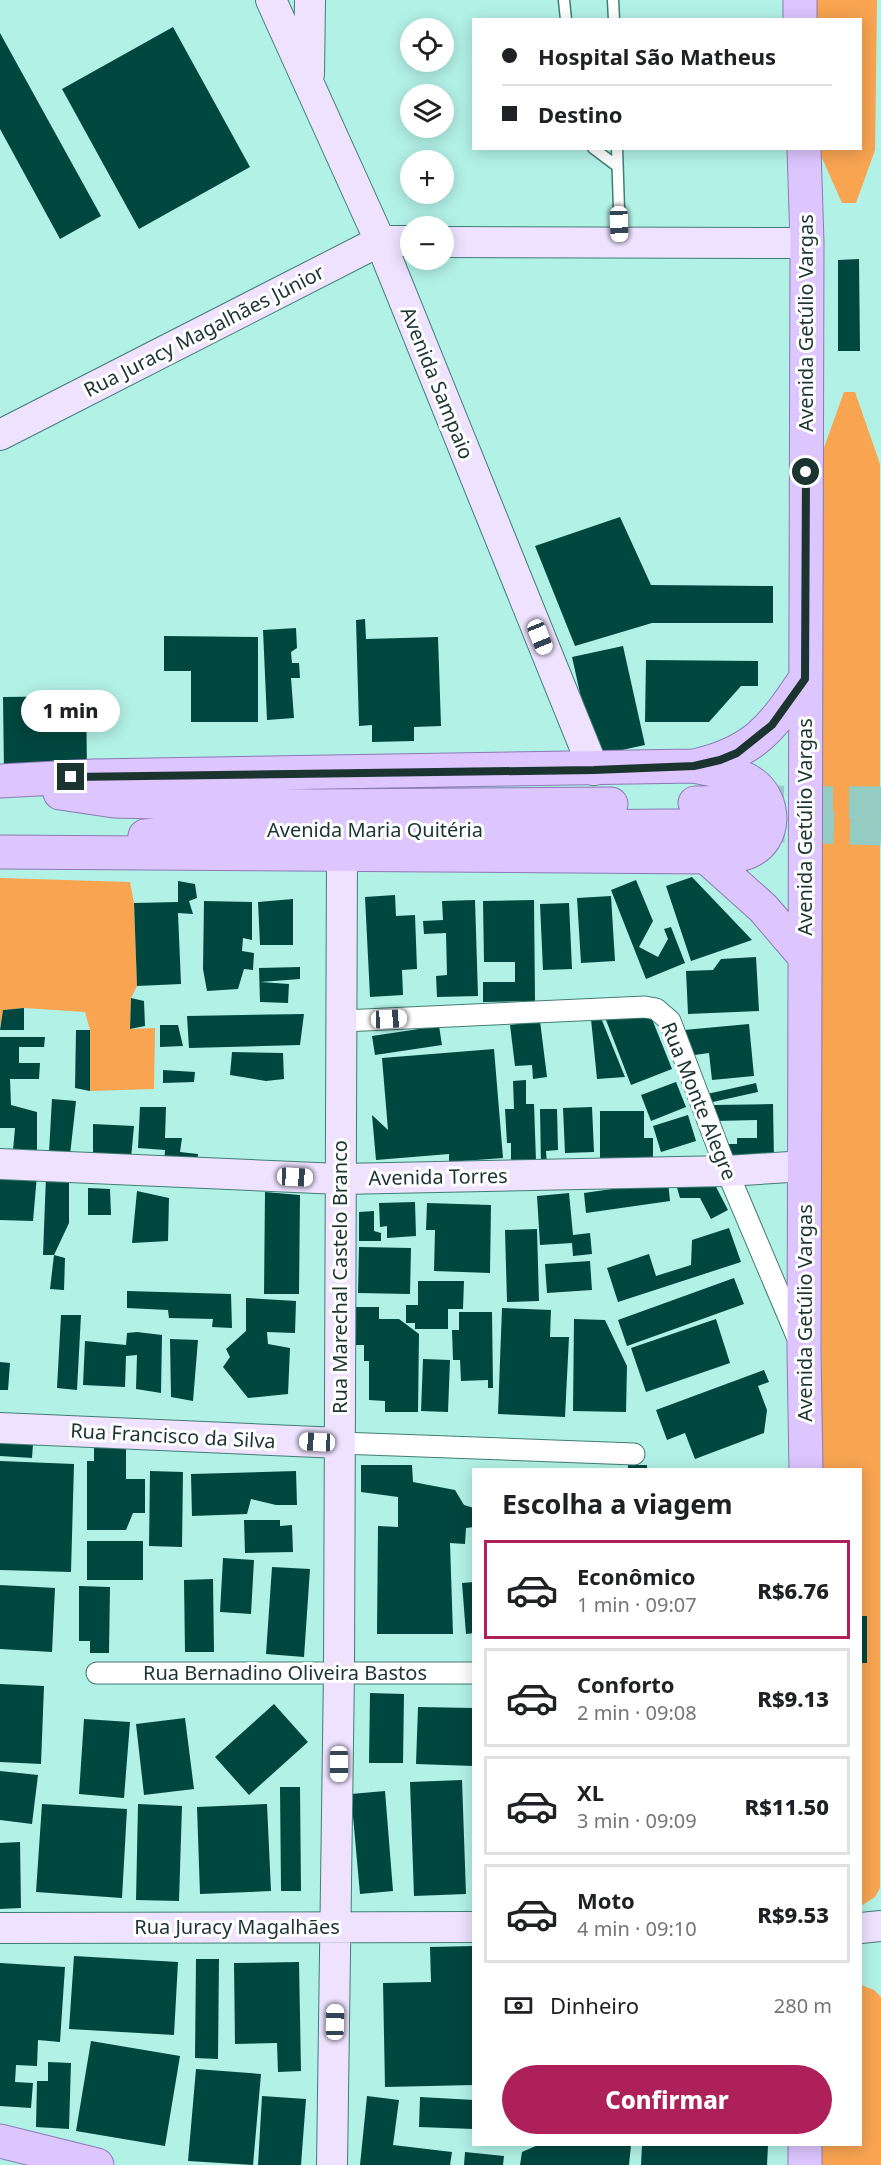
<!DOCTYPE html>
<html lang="pt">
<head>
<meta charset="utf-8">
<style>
  :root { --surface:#fff; --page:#f2f2f2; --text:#202124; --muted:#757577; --line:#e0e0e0; --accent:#ae205a }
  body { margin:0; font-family:"Noto Sans",sans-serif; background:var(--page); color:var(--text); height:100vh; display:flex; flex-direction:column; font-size:22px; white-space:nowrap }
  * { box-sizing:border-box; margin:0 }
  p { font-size:20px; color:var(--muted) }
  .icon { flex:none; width:33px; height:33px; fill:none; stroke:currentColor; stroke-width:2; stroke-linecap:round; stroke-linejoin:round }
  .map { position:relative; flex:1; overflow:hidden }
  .sheet { position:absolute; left:472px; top:1468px; width:390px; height:678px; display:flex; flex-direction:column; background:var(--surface); border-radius:0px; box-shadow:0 3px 15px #0003 }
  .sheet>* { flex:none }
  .hud { position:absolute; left:472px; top:18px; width:390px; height:132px; border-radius:0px; box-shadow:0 3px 15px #0003; display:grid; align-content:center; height:132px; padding:0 30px; background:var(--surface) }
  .fabs { position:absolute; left:400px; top:18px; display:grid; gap:12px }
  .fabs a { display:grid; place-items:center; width:54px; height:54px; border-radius:50%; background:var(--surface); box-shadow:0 3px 15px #0003; font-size:30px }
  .end { position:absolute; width:27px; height:27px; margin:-14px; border:8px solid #1b3430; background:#fff; box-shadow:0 0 0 3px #fff }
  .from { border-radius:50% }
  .bubble { position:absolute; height:42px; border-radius:21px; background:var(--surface); box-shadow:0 3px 15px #0003; font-size:20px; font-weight:800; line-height:42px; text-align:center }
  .car { position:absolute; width:18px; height:36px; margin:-18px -9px; border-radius:8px; box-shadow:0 0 4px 2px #0007; background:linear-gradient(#fff 24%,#345 0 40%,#fff 0 76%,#345 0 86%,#fff 0) }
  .hud b { display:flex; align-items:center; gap:21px; height:57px; font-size:22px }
  .hud b+b { border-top:2px solid var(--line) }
  .hud i { width:15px; height:15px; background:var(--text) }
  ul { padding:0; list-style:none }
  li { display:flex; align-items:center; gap:18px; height:99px; margin:0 12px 9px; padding:0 18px; border:3px solid var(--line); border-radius:0px }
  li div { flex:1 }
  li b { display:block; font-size:22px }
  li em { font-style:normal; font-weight:800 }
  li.selected { border-color:var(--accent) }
  li>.icon { width:54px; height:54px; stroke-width:1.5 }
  h2 { padding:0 30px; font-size:27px; line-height:72px }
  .pay { display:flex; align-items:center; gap:15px; height:66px; padding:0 30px; font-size:22px }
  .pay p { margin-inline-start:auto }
  .button { display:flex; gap:12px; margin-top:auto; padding:12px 30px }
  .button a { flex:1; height:69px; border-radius:36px; background:var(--accent); color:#fff; font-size:24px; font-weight:800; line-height:69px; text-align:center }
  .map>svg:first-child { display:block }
  .green { fill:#f8a451 }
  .building { fill:#00473f }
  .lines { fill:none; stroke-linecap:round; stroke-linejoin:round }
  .primary-tunnel { stroke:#94cbc2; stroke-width:33; stroke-dasharray:33 16; stroke-linecap:butt }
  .lane-casing { stroke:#427d74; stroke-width:13 }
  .street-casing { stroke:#427d74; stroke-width:23 }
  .secondary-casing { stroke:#427d74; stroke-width:32 }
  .primary-casing { stroke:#8b7ab6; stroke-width:35 }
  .lane { stroke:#fff; stroke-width:10 }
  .street { stroke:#fff; stroke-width:21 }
  .secondary { stroke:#eee2ff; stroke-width:30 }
  .primary { stroke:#ddc5fe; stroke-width:33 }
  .route { stroke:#1b3430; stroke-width:8 }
  .labels { text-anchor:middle; stroke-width:6; stroke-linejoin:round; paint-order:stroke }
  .street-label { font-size:20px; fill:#1b3430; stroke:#fff }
</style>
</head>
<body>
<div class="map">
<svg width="881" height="2165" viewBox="0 0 881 2165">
  <rect width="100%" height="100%" fill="#b2f1e6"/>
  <path class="green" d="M816 0H877L875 150 856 203H842L818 149 861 148V20L816 19Z
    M844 392H855L880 464V1888L875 1897 861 1906V1470H822L817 467Z
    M0 878 130 882 134 903 137 986 131 998 130 1029 155 1028 154 1089 90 1091V1030L85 1012 24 1008 3 1010 0 1027Z
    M861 1985 874 1990 881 1997V2165H820V2145H861Z"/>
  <path class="building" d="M173 27 250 167 139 229 62 89Z
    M0 33 101 216 60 239 0 129Z
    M859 259 860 351H838V260Z
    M620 517 651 585 773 586V623H652L575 646 535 546Z
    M365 619 366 639 438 637 441 726 414 727V741L372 742V725L359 726 356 620Z
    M296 628 297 648 291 652 292 663H299L300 678H291L294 718 267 720 263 630Z
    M164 636 258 637V722H191V671H164Z
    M623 646 645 745 594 756 572 657Z
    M646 660 758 661V686H741L709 722H645Z
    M86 696 87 770 4 771 3 697Z
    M692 877 752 940 691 961 666 886Z
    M636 880 653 921 639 947 658 957 668 939 664 929 671 927 685 963 646 979 611 890Z
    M178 881 195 884 197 898 189 901 193 914 178 913 181 984 137 986 134 903 178 902Z
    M395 895 396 916 415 915 417 969 402 970 403 995 370 997 365 897Z
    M611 896 615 961 581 963 577 898Z
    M293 899V945H260L258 902Z
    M475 900 478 996 437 997 436 976 447 975 446 933 424 934 423 921 443 920 442 901Z
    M534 900 535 1001 483 1002V982H515V962H484L483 901Z
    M204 901 252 902V940L243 938 242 951 254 953 253 970 244 969 238 989 207 991 203 969Z
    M569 903 572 969 543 970 540 904Z
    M756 957 759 1011 688 1014 686 971 713 970 721 959Z
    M300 967V979L260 982 289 984 288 1003 260 1002 259 968Z
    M131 998 144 1001 145 1026 130 1029Z
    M24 1008V1030H0L3 1010Z
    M304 1014 300 1045 189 1048 187 1016Z
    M650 1014 672 1069 631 1085 606 1020Z
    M601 1018 625 1077 597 1079 591 1019Z
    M540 1021 547 1077 533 1079 532 1065 515 1066 510 1025Z
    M749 1024 754 1076 712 1080 709 1053 687 1056 684 1030Z
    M160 1025H178L183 1046 160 1047Z
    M439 1026 442 1045 375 1055 372 1036Z
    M76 1030H90V1091L75 1088Z
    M0 1037H45L44 1047H19V1063H40L39 1079H10L11 1105 37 1112V1152L13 1150 15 1128H0Z
    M494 1049 503 1158 449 1162V1154L376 1160 372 1115 388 1130 382 1058Z
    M232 1052 283 1053 284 1079 266 1081 230 1075Z
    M163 1070 195 1072 194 1082 163 1083Z
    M526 1080V1104H534L536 1161 511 1162V1143H507L505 1109H514L513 1081Z
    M676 1082 686 1107 651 1121 641 1095Z
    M756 1083 758 1092 708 1103 707 1094Z
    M52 1099 76 1101 70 1155 49 1152Z
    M773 1104 774 1160 726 1161V1144H737V1138H757V1120L715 1121 714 1105Z
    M140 1107H166L165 1138H182L180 1152 198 1154 197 1164H164L165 1150 138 1148Z
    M592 1107 594 1152 565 1153 563 1108Z
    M540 1109H557L558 1150 546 1151 547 1165H541Z
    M600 1111H644V1138H653V1162H600Z
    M688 1115 696 1141 661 1152 653 1126Z
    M93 1124 134 1126 131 1158 93 1157Z
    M0 1173 37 1175 33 1221 0 1220Z
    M69 1175V1223L54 1255H43L46 1176Z
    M668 1181 670 1201 586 1213 584 1193Z
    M713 1181 728 1210 711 1219 700 1198H680L676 1184Z
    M88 1188 110 1189 111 1215H88Z
    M137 1191 169 1198 168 1241 132 1243Z
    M265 1192 300 1195 299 1294H264Z
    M569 1193 573 1235 590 1233 592 1254 573 1256 572 1243 540 1245 537 1196Z
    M415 1202 416 1236 387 1238V1226L380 1227 379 1203Z
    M427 1203 491 1205 490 1273 434 1271 435 1230H426Z
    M374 1211V1231L381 1233V1241H359V1212Z
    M729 1228 741 1262 618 1302 607 1268 649 1254 656 1276 691 1265 692 1240Z
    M537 1229 539 1301 507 1302 505 1230Z
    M359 1247 411 1248 410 1294 358 1293Z
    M54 1255 65 1258 64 1290 50 1289Z
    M590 1261 592 1290 547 1293 545 1264Z
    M734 1278 744 1304 627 1346 618 1320Z
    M418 1281H464L463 1309H448V1329H415V1323H406V1305H418Z
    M127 1291 231 1294 232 1328 212 1327 213 1319 169 1318 168 1310 127 1308Z
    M246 1298 296 1301 295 1333 267 1332 268 1344 290 1348 288 1394 248 1398 223 1367 230 1357 226 1349 246 1331Z
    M355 1307H379V1319H399L419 1334 418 1412H385V1401L369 1400V1361H364V1345H355Z
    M502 1308 551 1310 550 1337H569L565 1417 498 1414Z
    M459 1312H492L493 1388H488V1380L461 1381 460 1360H453L452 1330H459Z
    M61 1315H81L77 1390 57 1388Z
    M574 1319 605 1320 627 1366 626 1412 573 1411Z
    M716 1319 730 1363 646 1392 631 1348Z
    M137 1332 162 1335 161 1393 136 1389 137 1355 126 1356 125 1387 83 1385 85 1341 126 1345 127 1333Z
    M170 1339 198 1340 193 1401 171 1397Z
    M423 1359 450 1360 448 1412 421 1411Z
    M0 1362 10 1363 8 1390H0Z
    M764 1370 769 1382 758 1386 767 1410 764 1433 695 1459 685 1433 667 1440 656 1410Z
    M94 1441H126V1479H145V1513H133L126 1530H87V1461H94Z
    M0 1442 33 1444 32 1458 0 1456Z
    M0 1461 74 1464 71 1572 0 1570Z
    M361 1465H412L413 1482 455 1490 464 1505 474 1508V1527L466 1528 465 1544 450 1543 453 1634H377L378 1526 398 1527V1497L361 1492Z
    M628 1465H647V1470H628Z
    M150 1471 183 1472 182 1547 149 1546Z
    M296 1471 297 1505H276L251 1499 247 1514 192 1516 191 1474Z
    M244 1520H280V1526L292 1525 293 1552 245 1553Z
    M87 1541H143V1580H87Z
    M223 1558 254 1560 251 1614 220 1612Z
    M272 1567 310 1569 304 1657 266 1654Z
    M213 1579 214 1652H185L184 1580Z
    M474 1582V1633L466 1634 462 1583Z
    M0 1585 55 1588 52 1652 0 1649Z
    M79 1586 110 1587 109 1653H90V1641H79Z
    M861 1616H867V1663H861Z
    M0 1684 44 1686 41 1764 0 1762Z
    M370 1693 404 1694 403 1763H369Z
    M274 1704 308 1742 249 1795 215 1757Z
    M418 1707 474 1708V1766L416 1764Z
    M185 1718 194 1789 144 1795 136 1724Z
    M84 1719 130 1722 124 1798 79 1794Z
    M0 1771 38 1775 32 1824 0 1820Z
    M462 1780 466 1894 414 1896 410 1782Z
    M280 1787H300L301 1891H281Z
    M385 1791 393 1891 360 1894 351 1794Z
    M42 1804 127 1809 122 1898 36 1892Z
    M138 1804 182 1806 179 1901 136 1900Z
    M267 1804 271 1891 200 1894 197 1807Z
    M20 1842 21 1908 0 1909V1843Z
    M474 1946V2085L385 2087 383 1983 431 1982 430 1947Z
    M74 1956 178 1962 174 2035 69 2029Z
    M196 1959H219L218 2059 195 2058Z
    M299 1962 301 2071 278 2072 277 2043 235 2044 234 1963Z
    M0 1963 65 1967 60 2042 38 2040 37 2066 16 2065 15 2082 33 2083 31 2108 0 2106Z
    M91 2041 180 2056 165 2146 76 2131Z
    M48 2062 71 2063 69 2129 36 2127 37 2081H48Z
    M196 2069 261 2074 253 2165 188 2161Z
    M262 2096 306 2099 301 2165H258Z
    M367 2096 399 2100 393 2145 452 2152 450 2165H360Z
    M420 2097 474 2100V2129L419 2127Z
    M538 2145H631L629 2165H520L522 2152Z
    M642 2145H768L767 2165H641Z
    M465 2152 504 2156 503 2165H464Z"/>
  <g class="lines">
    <path class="primary-tunnel" d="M751 802 881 803
      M752 825 881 829"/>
    <g class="lane-casing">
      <path id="lane" d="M564 0 566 20
        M613 0 614 20
        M593 148 617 166
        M617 148 620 241"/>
    </g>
    <g class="street-casing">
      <path id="street" d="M343 1021 645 1007 656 1009 670 1021 727 1171 799 1341
        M340 1443 634 1454
        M97 1673H474"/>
    </g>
    <g class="secondary-casing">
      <path id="secondary" d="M271 0 380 241 594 770
        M309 74 310 0
        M444 242 807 243
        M0 435 380 241H411
        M0 1164 340 1179 727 1171 805 1166
        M0 1428 340 1443
        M0 1928 474 1927
        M861 1928 881 1926
        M332 2165 339 1672 342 856"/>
    </g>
    <g class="primary-casing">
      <path id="primary" d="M800 0V20
        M804 148 807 243 804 1353 806 1470
        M698 767C715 771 737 772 752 783 776 800 777 840 748 852 736 857 719 856 706 857
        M0 781 94 776 694 766C754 753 772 728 805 679
        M60 793 114 801 314 806 611 804
        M695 803 751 802
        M145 836 197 831 752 825
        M0 852 706 857 763 908 805 957
        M0 2141 97 2165
        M805 2145V2165"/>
    </g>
    <use href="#lane" class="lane"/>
    <use href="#street" class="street"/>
    <use href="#secondary" class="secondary"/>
    <use href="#primary" class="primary"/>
  </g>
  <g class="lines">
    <path class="route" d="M71 777 594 770 694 766 720 760 737 753 772 725 805 679 806 472"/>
  </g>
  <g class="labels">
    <g class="street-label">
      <text transform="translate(806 323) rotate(-90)" y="7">Avenida Getúlio Vargas</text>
      <text transform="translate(204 331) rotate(-27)" y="7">Rua Juracy Magalhães Júnior</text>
      <text transform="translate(437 383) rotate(68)" y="7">Avenida Sampaio</text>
      <text transform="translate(805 827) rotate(-90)" y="7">Avenida Getúlio Vargas</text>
      <text x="375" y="837">Avenida Maria Quitéria</text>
      <text transform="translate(699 1101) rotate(68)" y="7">Rua Monte Alegre</text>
      <text transform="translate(438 1177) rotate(-1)" y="7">Avenida Torres</text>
      <text transform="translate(340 1277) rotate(-90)" y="7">Rua Marechal Castelo Branco</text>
      <text transform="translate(805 1313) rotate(-90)" y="7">Avenida Getúlio Vargas</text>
      <text transform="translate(173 1436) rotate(3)" y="7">Rua Francisco da Silva</text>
      <text x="285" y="1680">Rua Bernadino Oliveira Bastos</text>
      <text x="237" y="1934">Rua Juracy Magalhães</text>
    </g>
  </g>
</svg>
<div class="fabs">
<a><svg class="icon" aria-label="locate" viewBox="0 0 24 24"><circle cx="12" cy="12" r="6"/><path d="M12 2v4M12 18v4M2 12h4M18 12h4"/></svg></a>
<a><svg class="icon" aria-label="layers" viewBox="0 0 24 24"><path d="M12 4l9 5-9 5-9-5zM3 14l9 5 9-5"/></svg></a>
<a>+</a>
<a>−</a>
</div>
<i class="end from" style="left:806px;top:472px"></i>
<i class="end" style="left:71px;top:777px"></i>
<div class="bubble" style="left:21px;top:690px;width:99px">1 min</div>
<i class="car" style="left:619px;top:224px;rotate:178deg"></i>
<i class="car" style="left:540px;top:637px;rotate:158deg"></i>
<i class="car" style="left:389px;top:1019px;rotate:87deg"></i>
<i class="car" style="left:295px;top:1177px;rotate:93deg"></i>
<i class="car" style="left:317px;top:1442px;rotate:273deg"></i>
<i class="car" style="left:339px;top:1764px;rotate:180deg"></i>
<i class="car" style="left:335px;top:2022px;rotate:1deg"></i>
<div class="hud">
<b><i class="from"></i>Hospital São Matheus</b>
<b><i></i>Destino</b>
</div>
<section class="sheet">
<h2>Escolha a viagem</h2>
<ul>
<li class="selected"><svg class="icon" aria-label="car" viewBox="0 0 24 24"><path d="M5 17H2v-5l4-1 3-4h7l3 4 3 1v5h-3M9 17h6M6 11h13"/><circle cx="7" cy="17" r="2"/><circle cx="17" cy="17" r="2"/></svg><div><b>Econômico</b><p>1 min · 09:07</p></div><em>R$6.76</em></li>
<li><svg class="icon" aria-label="car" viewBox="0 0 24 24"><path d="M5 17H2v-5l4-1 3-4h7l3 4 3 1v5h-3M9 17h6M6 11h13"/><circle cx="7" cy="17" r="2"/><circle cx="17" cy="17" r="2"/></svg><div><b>Conforto</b><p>2 min · 09:08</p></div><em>R$9.13</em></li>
<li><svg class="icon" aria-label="car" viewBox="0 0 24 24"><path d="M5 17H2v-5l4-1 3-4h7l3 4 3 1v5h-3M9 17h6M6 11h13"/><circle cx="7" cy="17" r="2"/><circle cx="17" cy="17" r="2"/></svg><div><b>XL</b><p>3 min · 09:09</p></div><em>R$11.50</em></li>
<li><svg class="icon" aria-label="car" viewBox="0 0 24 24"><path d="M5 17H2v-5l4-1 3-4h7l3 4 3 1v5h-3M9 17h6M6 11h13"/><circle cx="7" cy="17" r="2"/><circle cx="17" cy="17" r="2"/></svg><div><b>Moto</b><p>4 min · 09:10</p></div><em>R$9.53</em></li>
</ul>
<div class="pay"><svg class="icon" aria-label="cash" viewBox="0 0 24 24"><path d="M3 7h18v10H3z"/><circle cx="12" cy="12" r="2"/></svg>Dinheiro<p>280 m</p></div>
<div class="button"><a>Confirmar</a></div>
</section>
</div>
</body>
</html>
